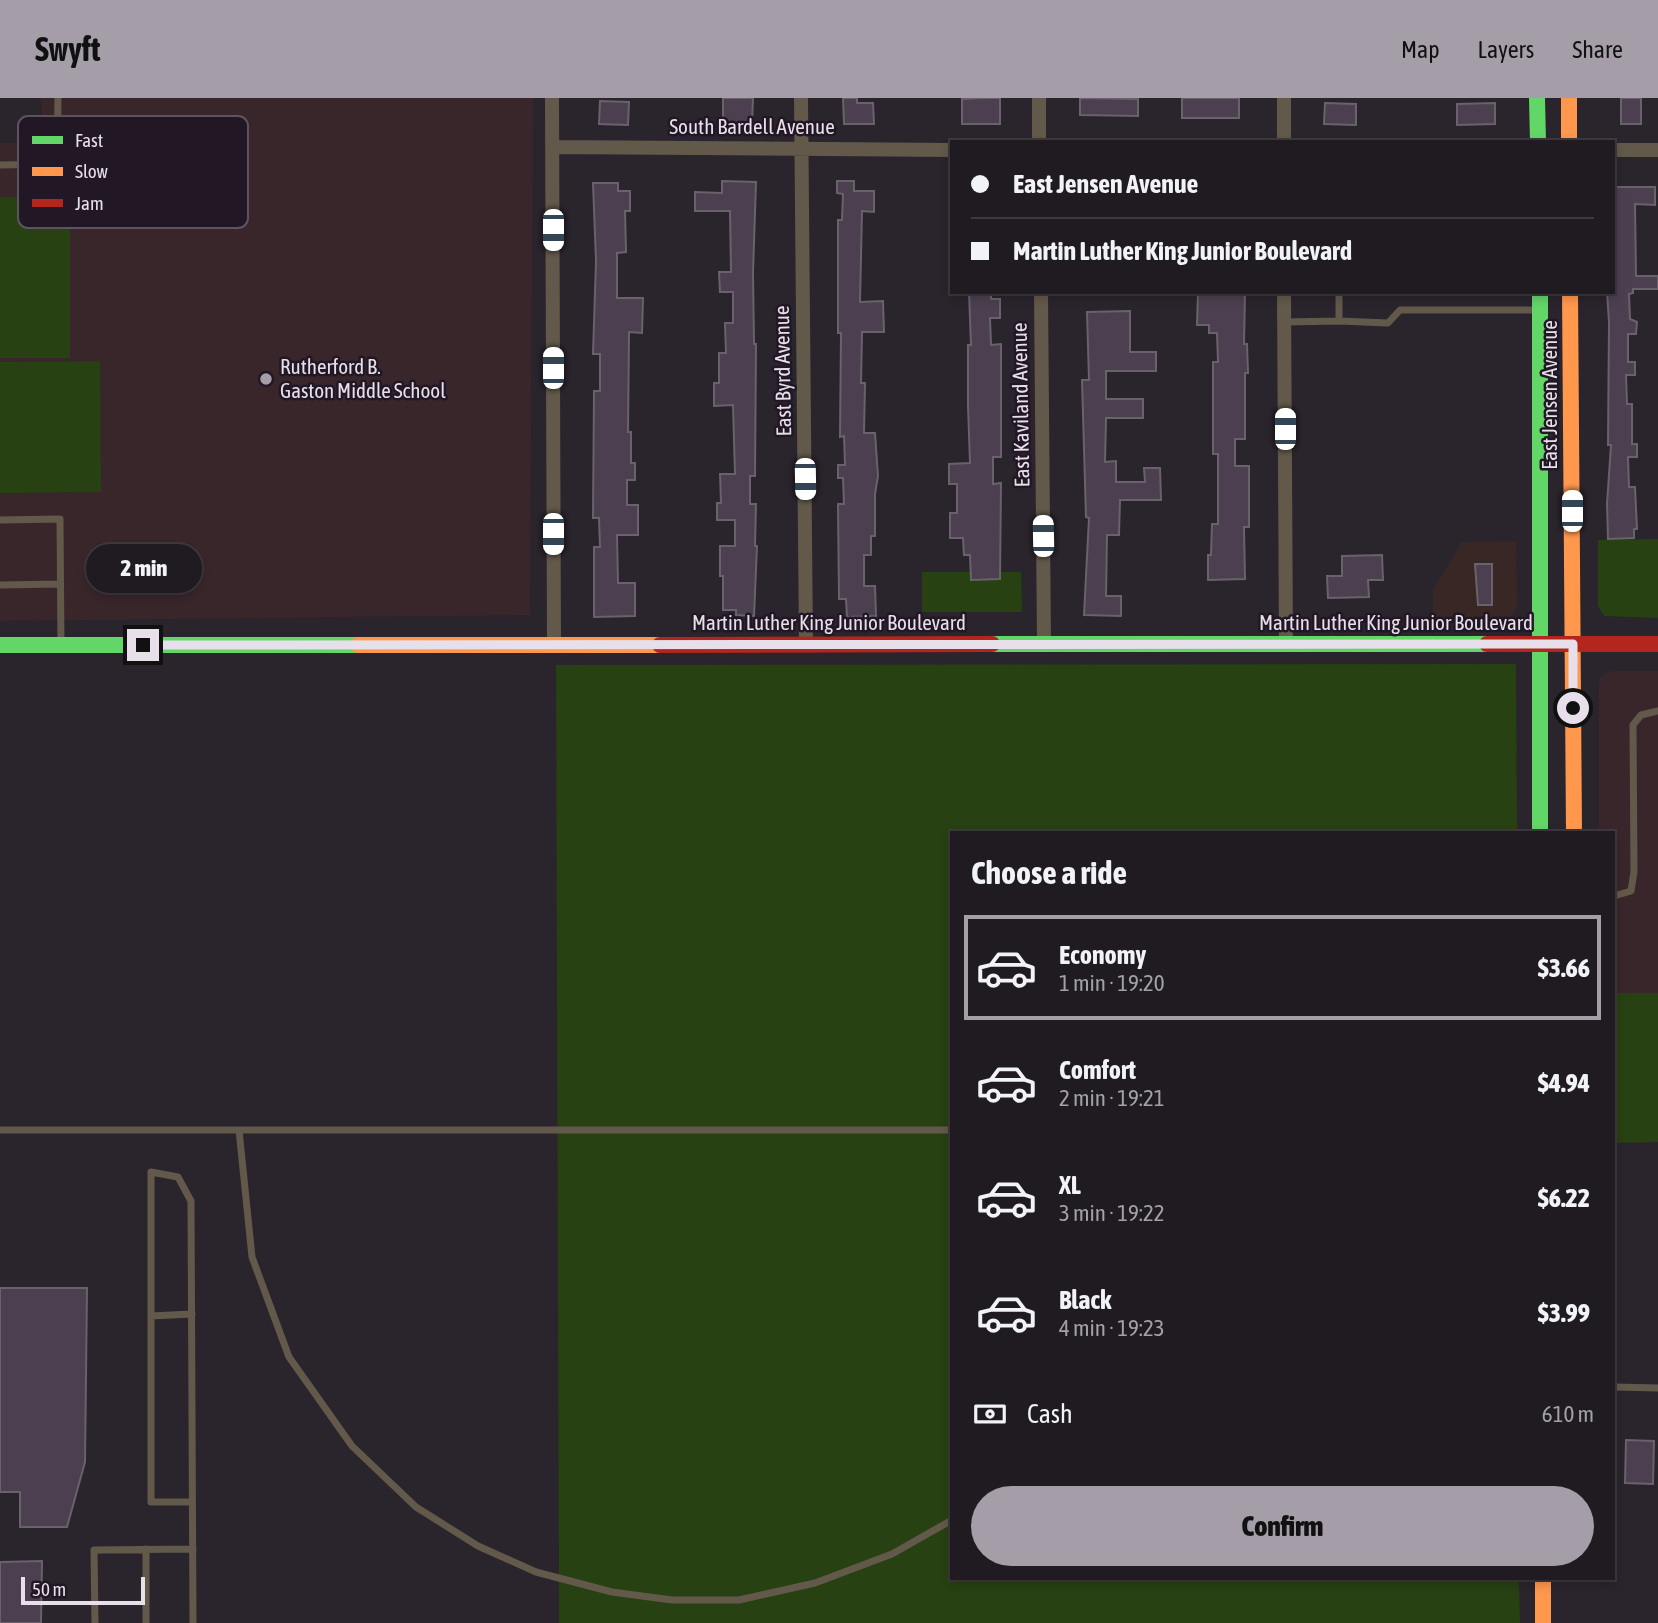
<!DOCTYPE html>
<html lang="en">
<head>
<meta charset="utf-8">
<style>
  :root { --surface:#201b21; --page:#28242a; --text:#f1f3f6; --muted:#a2a1a5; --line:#3d393f; --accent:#a59ea8 }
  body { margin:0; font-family:"Asap Condensed",sans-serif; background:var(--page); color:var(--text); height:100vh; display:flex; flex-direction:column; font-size:26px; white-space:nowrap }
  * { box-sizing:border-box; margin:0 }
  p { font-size:23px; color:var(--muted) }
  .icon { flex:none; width:38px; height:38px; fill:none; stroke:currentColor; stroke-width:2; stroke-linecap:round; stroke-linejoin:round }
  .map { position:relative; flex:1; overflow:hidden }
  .sheet { position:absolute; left:950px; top:733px; width:665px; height:749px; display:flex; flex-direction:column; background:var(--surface); border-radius:0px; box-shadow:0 4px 10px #0003,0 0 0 2px var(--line) }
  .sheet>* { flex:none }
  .banner { position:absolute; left:950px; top:42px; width:665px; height:154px; border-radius:0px; box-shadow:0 4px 10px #0003,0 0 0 2px var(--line); display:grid; align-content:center; height:154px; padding:0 21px; background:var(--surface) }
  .scale { position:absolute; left:21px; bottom:18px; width:124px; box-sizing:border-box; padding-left:7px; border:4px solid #e7e0ea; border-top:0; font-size:19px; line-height:24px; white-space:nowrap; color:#e7e0ea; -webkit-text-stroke:5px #221725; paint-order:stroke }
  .end { position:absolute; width:32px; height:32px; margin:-16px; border:9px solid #e7e0ea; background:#111; box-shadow:0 0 0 4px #111 }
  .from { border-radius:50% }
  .bubble { position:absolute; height:49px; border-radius:24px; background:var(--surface); box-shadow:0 4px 10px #0003,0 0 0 2px var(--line); font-size:23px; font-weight:800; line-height:49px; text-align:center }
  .car { position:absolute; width:21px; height:42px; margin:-21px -10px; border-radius:9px; box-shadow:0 0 5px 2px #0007; background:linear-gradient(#fff 24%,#345 0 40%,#fff 0 76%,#345 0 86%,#fff 0) }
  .banner b { display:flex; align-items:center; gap:24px; height:66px; font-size:26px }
  .banner b+b { border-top:2px solid var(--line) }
  .banner i { width:18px; height:18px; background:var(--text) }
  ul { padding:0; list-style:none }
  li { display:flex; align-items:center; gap:21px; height:105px; margin:0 14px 10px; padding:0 7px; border:4px solid transparent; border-radius:0px }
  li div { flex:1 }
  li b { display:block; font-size:26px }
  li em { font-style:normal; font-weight:800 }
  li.active { border-color:var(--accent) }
  li>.icon { width:63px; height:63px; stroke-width:1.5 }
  h2 { padding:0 21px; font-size:32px; line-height:84px }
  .pay { display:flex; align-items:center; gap:18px; height:77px; padding:0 21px; font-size:26px }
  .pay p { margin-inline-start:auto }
  .action { display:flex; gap:14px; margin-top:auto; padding:14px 21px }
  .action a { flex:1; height:80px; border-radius:42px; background:var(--accent); color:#111; font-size:28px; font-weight:800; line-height:80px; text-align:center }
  header { display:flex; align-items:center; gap:42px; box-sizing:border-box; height:98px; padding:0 35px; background:var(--accent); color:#111 }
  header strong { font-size:33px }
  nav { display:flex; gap:38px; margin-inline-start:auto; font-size:24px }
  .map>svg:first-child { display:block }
  .commercial { fill:#392726 }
  .education { fill:#38262b }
  .green { fill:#274112 }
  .building { fill:#4c3f50; stroke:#68636a; stroke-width:2 }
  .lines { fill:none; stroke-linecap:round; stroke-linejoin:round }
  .lane { stroke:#62594a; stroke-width:7 }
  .street { stroke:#62594a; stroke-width:14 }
  .fast { stroke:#63d668; stroke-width:16 }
  .slow { stroke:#ff974d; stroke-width:16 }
  .jam { stroke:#b3261e; stroke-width:16 }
  .route { stroke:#e7e0ea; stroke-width:9 }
  .poi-dot { fill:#a59ea8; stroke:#221725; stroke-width:2.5 }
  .labels { text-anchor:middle; stroke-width:5; stroke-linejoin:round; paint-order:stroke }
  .street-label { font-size:21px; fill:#e7e0ea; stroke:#221725 }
  .poi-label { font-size:21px; fill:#e7e0ea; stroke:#221725; text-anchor:start }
  .key { fill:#221725; stroke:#5d5360; stroke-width:2 }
  .key-label { font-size:19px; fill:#e7e0ea }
</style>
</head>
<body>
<header>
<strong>Swyft</strong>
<nav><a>Map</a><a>Layers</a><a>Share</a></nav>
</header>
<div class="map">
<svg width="1658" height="1525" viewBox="0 0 1658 1525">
  <rect width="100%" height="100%" fill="#2a242c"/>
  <path class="commercial" d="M1516 443 1517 507 1512 518 1505 524 1433 523V492L1462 444Z"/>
  <path class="education" d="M41 0H533L530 517 0 523V45H43Z
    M1610 573H1658V895H1614V735H1599V584L1601 578Z"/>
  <path class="green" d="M0 99H70V260H0Z
    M100 263 101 394 0 395V264Z
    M1658 441V520L1604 518 1598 508V442Z
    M922 474H1021L1022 514H922Z
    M1516 566 1517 735H952V1480L1519 1481 1520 1525H559L556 567Z
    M1614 895H1658V1044L1614 1045Z"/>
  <path class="building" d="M723 0H753L752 26 723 25Z
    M843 0H857V5H873L874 26H844Z
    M983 0H1000V26H962V1Z
    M1080 0 1138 1V18L1080 17Z
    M1182 0H1239V20H1182Z
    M1621 0H1641V26H1621Z
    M600 3 629 4 628 27 599 26Z
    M1325 5 1356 6V27L1324 26Z
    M1495 5V26L1457 27V6Z
    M722 83 756 84 753 175 754 246H756L755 378H750V406H756L755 448H757L754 518 736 517V512H723V478H720V448H735V422H717V405H721L720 376H735L733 307 714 308V285H719V255H726L725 225H733V194H720L719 174H731L730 113H695V94L722 95Z
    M837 83H854V93H874V114L862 113 860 204 883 203 884 234H862L861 285H865L864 335H875L878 378 875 396V438H871V457H864V488H875L876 518 847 519 846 501H839L838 406H844L843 380H838V367H845L844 338 840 339 841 235H838V122H842L843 96 837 95Z
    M593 85H618V93H630V113H625L626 154 617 155V200H643L642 235 629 234 628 334H631V365H635V382H627V407H638V437H617L618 485H635V518L594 519V449H600L599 420H593L594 293H600V256H593L596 163Z
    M1614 89H1655V107L1635 106 1636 178H1658V191H1633V195L1629 196 1630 221 1637 224 1636 236H1628V264H1635V277H1626L1627 306H1632V346H1637V359H1628L1629 389H1635L1637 431H1634V440L1608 441 1607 406 1611 347H1608L1609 224 1607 194H1614Z
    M969 194H991V201H1000V220H990L991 247 1001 246V359H993V386L1001 385 1000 481 971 482 970 457H964L963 440H950V415H957V386H949V366L970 365 968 308V247H971Z
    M1198 194H1245L1244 246H1247L1248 275H1245V341H1235V368H1249V429H1244L1245 481 1208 482V457H1211L1212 426H1218V356H1213V264H1218L1217 235H1209V227H1197Z
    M1130 213V254H1156V273H1106V301H1143V320H1106L1105 364 1116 363V384H1145L1144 370H1160L1161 402H1120L1119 437H1107L1106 498H1121V518L1084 517 1089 420 1086 419 1082 282H1089L1087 214Z
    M1382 457 1383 482H1368L1369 499 1328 500 1327 478H1342V458Z
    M1475 466H1492V507H1478Z
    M0 1190H87L85 1364 67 1429H20V1394H0Z
    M1626 1342 1654 1343 1653 1386 1625 1385Z
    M42 1463 41 1525H0V1464Z"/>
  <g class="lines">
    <path class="lane" d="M0 67 57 66 58 0
      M1339 223 1388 225 1400 212H1540
      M1285 224 1339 223V194
      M0 422 60 421 61 546
      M0 487 60 486
      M1614 798 1631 793 1634 774 1633 627 1641 617 1658 613
      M0 1032H952
      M239 1032 252 1159 289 1259 352 1348 416 1409 478 1448 536 1474 612 1494 672 1502H739L815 1485 892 1456 952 1422
      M151 1218 192 1216
      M1614 1289 1658 1290
      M192 1404H151V1074L178 1079 191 1103 193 1525
      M146 1451V1525
      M95 1525 94 1452 193 1451"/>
    <path class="street" d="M552 0 554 546
      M801 0 806 546
      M1039 0V44
      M1284 0V44
      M553 49 952 52
      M1614 52H1658
      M1041 194 1044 546
      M1284 194 1286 546"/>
    <path class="fast" d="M1537 0 1538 44
      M1540 194V735
      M992 546H1487
      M0 547H358"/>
    <path class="slow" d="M1569 0V44
      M1570 194 1574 735
      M358 547H660
      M1543 1480V1525"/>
    <path class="jam" d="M1487 546H1658
      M660 547 992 546"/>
  </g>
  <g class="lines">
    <path class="route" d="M143 547 1573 546V610"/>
  </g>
  <circle class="poi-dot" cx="266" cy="281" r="7"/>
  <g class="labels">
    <g class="street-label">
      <text x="752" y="36">South Bardell Avenue</text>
      <text transform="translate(783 273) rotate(-91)" y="7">East Byrd Avenue</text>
      <text transform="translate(1550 297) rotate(-90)" y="7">East Jensen Avenue</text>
      <text transform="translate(1021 307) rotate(-91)" y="7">East Kaviland Avenue</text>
      <text x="829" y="532">Martin Luther King Junior Boulevard</text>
      <text x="1396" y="532">Martin Luther King Junior Boulevard</text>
    </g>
    <g class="poi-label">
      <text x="280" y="276">Rutherford B.<tspan x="280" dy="24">Gaston Middle School</tspan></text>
    </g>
  </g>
  <rect x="18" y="18" width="230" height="112" rx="10" class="key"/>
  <rect x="32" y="38" width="31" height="8" fill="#63d668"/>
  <rect x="32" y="69" width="31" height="9" fill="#ff974d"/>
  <rect x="32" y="101" width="31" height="8" fill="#b3261e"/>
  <g class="key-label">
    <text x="75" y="49">Fast</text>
    <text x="75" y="80">Slow</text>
    <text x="75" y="112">Jam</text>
  </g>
</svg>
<div class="scale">50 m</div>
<i class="end from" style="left:1573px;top:610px"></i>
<i class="end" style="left:143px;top:547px"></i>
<div class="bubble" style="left:86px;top:446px;width:116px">2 min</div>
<i class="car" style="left:553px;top:132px;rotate:180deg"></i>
<i class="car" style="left:553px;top:270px;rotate:0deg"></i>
<i class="car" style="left:1285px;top:331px;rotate:0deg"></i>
<i class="car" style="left:805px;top:381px;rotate:179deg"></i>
<i class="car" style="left:1572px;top:413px;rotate:0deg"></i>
<i class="car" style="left:553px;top:436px;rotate:180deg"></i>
<i class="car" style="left:1043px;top:438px;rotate:359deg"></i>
<div class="banner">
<b><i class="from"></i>East Jensen Avenue</b>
<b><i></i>Martin Luther King Junior Boulevard</b>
</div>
<section class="sheet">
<h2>Choose a ride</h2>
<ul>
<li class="active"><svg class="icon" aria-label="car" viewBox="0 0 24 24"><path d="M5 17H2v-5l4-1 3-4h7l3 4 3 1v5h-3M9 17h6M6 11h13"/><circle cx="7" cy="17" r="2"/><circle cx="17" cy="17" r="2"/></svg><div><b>Economy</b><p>1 min · 19:20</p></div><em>$3.66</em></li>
<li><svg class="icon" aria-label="car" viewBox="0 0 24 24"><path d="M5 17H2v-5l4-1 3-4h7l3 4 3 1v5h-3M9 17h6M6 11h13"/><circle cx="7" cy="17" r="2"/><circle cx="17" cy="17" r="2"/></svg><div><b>Comfort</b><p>2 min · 19:21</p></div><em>$4.94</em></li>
<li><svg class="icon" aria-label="car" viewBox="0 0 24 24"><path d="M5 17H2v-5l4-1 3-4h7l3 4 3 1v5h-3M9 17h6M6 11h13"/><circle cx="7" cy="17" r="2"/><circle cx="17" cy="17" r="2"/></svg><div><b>XL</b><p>3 min · 19:22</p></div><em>$6.22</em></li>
<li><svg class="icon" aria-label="car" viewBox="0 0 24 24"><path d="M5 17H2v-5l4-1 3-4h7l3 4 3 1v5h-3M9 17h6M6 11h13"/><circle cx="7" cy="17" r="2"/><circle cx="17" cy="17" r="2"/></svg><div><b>Black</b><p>4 min · 19:23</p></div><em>$3.99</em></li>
</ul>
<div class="pay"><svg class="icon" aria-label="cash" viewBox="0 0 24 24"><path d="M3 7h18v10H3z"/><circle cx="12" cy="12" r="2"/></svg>Cash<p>610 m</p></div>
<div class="action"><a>Confirm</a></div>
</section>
</div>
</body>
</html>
